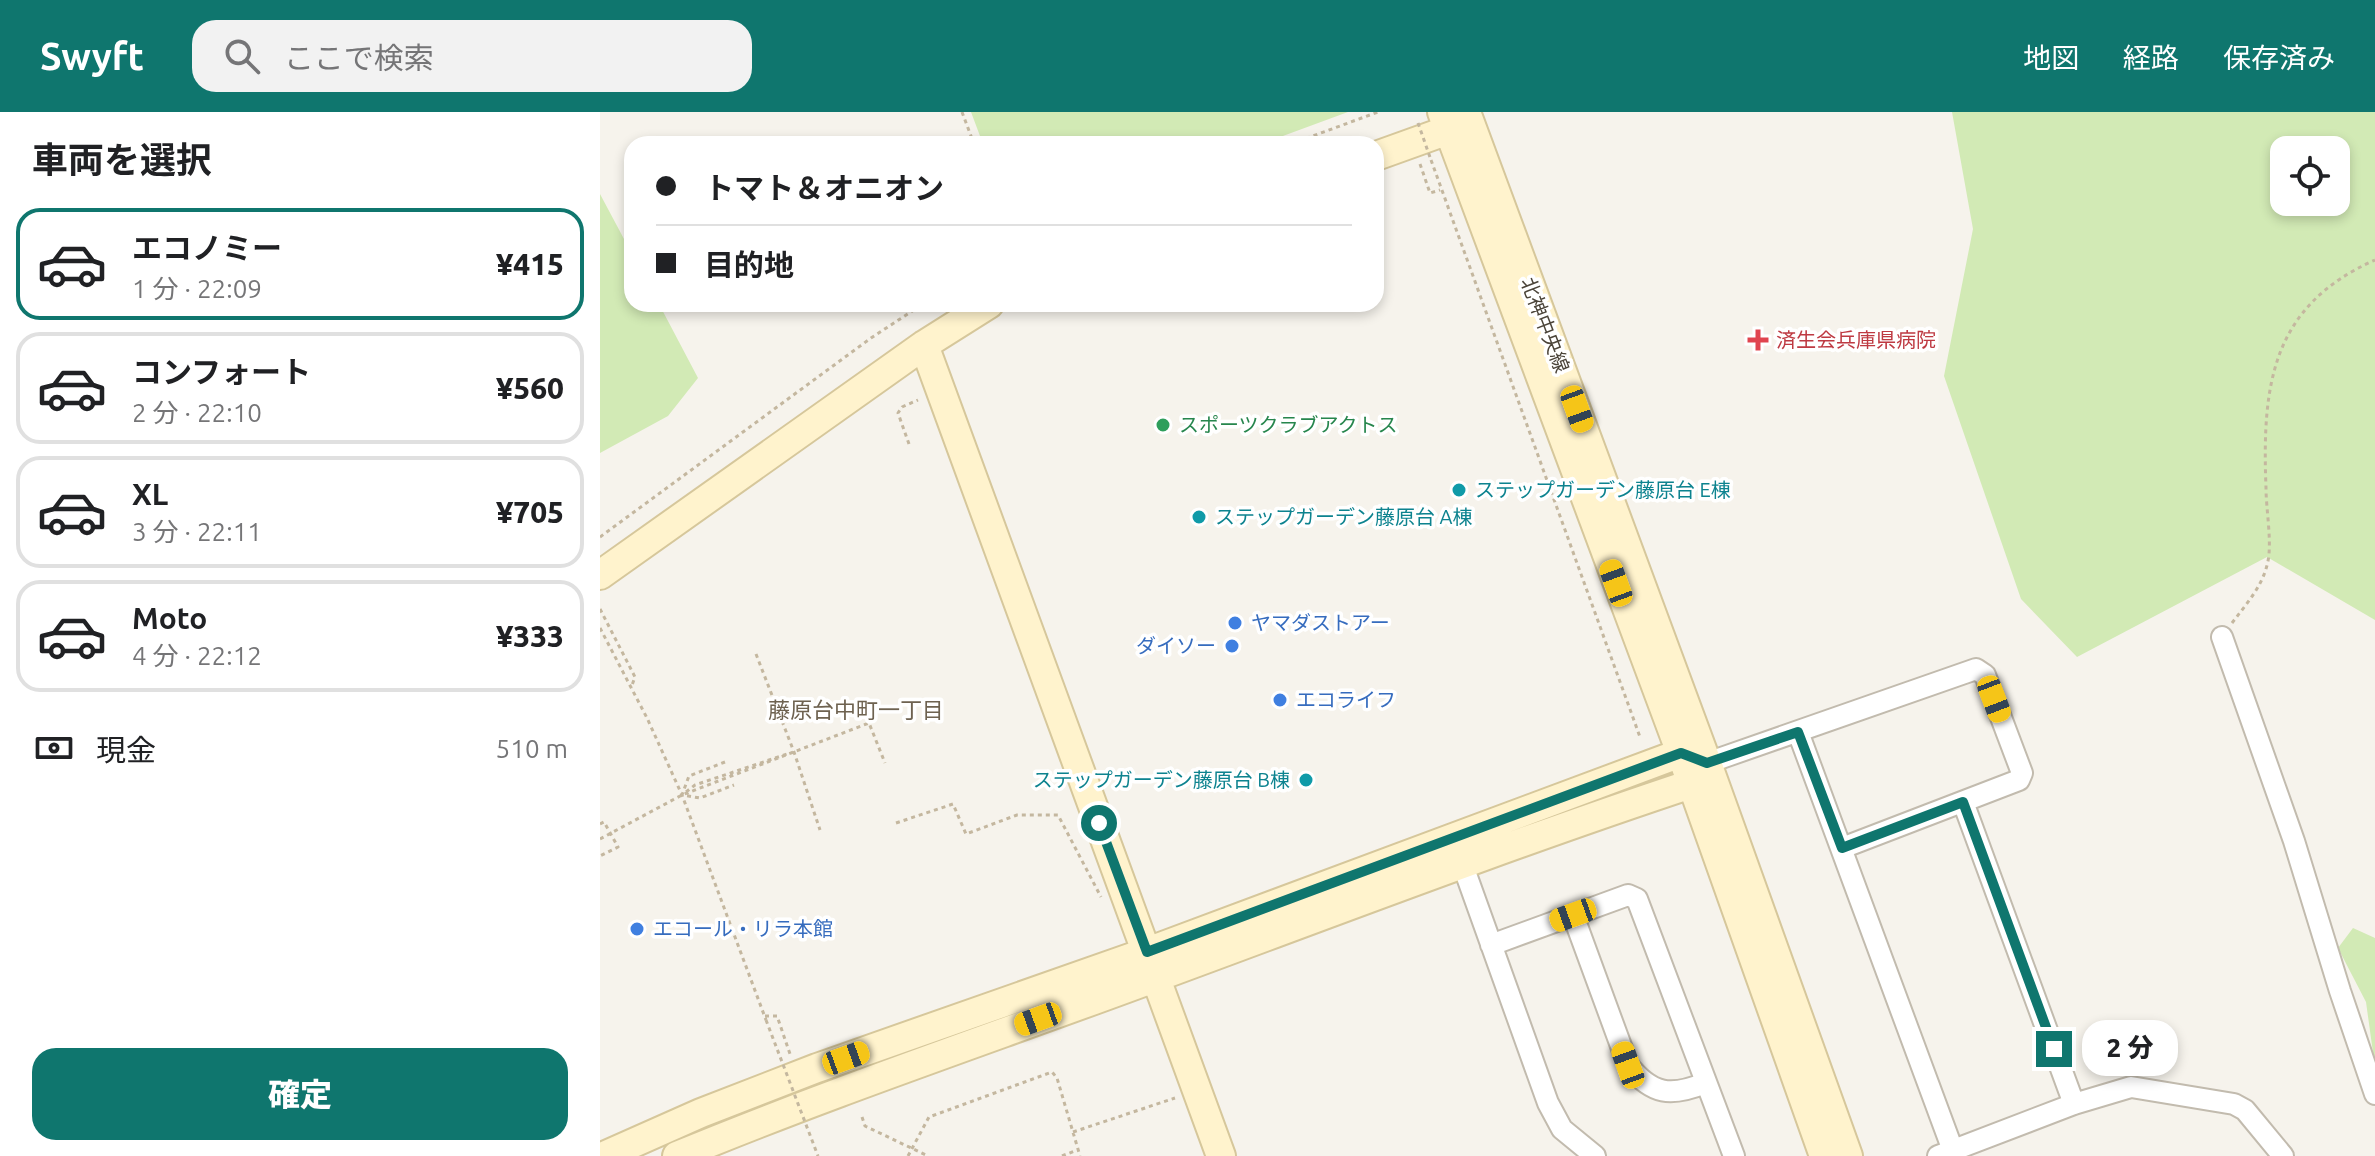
<!DOCTYPE html>
<html lang="ja">
<head>
<meta charset="utf-8">
<style>
  :root { --surface:#fff; --page:#f2f2f2; --text:#202124; --muted:#757577; --line:#e0e0e0; --accent:#0f766e }
  body { margin:0; font-family:Ubuntu,"Noto Sans JP",sans-serif; background:var(--page); color:var(--text); height:100vh; display:flex; flex-direction:column; font-size:30px; white-space:nowrap }
  * { box-sizing:border-box; margin:0 }
  p { font-size:26px; color:var(--muted) }
  .icon { flex:none; width:44px; height:44px; fill:none; stroke:currentColor; stroke-width:2; stroke-linecap:round; stroke-linejoin:round }
  .map { position:relative; flex:1; overflow:hidden }
  .details { display:flex; flex-direction:column; background:var(--surface); width:600px }
  .details>* { flex:none }
  .banner { position:absolute; left:24px; top:24px; width:760px; height:176px; border-radius:24px; box-shadow:0 4px 12px #0003; display:grid; align-content:center; height:176px; padding:0 32px; background:var(--surface) }
  .controls { position:absolute; left:1670px; top:24px; display:grid; gap:16px }
  .controls a { display:grid; place-items:center; width:80px; height:80px; border-radius:16px; background:var(--surface); box-shadow:0 4px 12px #0003; font-size:40px }
  .end { position:absolute; width:36px; height:36px; margin:-18px; border:10px solid #0f766e; background:#fff; box-shadow:0 0 0 4px #fff }
  .from { border-radius:50% }
  .bubble { position:absolute; height:56px; border-radius:24px; background:var(--surface); box-shadow:0 4px 12px #0003; font-size:26px; font-weight:800; line-height:56px; text-align:center }
  .car { position:absolute; width:24px; height:48px; margin:-24px -12px; border-radius:10px; box-shadow:0 0 6px 2px #0007; background:linear-gradient(#f5c518 24%,#345 0 40%,#f5c518 0 76%,#345 0 86%,#f5c518 0) }
  .banner b { display:flex; align-items:center; gap:28px; height:76px; font-size:30px }
  .banner b+b { border-top:2px solid var(--line) }
  .banner i { width:20px; height:20px; background:var(--text) }
  ul { padding:0; list-style:none }
  li { display:flex; align-items:center; gap:24px; height:112px; margin:0 16px 12px; padding:0 16px; border:4px solid var(--line); border-radius:24px }
  li div { flex:1 }
  li b { display:block; font-size:30px }
  li em { font-style:normal; font-weight:800 }
  li.selected { border-color:var(--accent) }
  li>.icon { width:72px; height:72px; stroke-width:1.5 }
  h2 { padding:0 32px; font-size:36px; line-height:96px }
  .pay { display:flex; align-items:center; gap:20px; height:88px; padding:0 32px; font-size:30px }
  .pay p { margin-inline-start:auto }
  .primary-button { display:flex; gap:16px; margin-top:auto; padding:16px 32px }
  .primary-button a { flex:1; height:92px; border-radius:24px; background:var(--accent); color:#fff; font-size:32px; font-weight:800; line-height:92px; text-align:center }
  header { display:flex; align-items:center; gap:48px; box-sizing:border-box; height:112px; padding:0 40px; background:var(--accent); color:#fff }
  header strong { font-size:38px }
  nav { display:flex; gap:44px; margin-inline-start:auto; font-size:28px }
  .search { width:560px; height:72px; background:var(--page); display:flex; align-items:center; gap:20px; box-sizing:border-box; padding:0 28px; border-radius:24px; color:var(--muted); font-size:30px }
  main { display:flex; flex:1; min-height:0 }
  .map>svg:first-child { display:block }
  .green { fill:#d2eab5; fill-rule:evenodd }
  .lines { fill:none; stroke-linecap:round; stroke-linejoin:round }
  .street-casing { stroke:#c2bbae; stroke-width:24 }
  .secondary-casing { stroke:#d6c79b; stroke-width:32 }
  .path { stroke:#c4b79f; stroke-width:3; stroke-dasharray:4 4; stroke-linecap:butt }
  .street { stroke:#fff; stroke-width:20 }
  .secondary { stroke:#fff3cd; stroke-width:28 }
  .path-bridge { stroke:#c4b79f; stroke-width:3; stroke-dasharray:4 4; stroke-linecap:butt }
  .route { stroke:#0f766e; stroke-width:10 }
  .health-dot { fill:#e0444e; stroke:#fff; stroke-width:3 }
  .leisure-dot { fill:#2e9e5b; stroke:#fff; stroke-width:3 }
  .culture-dot { fill:#0f9aa8; stroke:#fff; stroke-width:3 }
  .shop-dot { fill:#3f7fe0; stroke:#fff; stroke-width:3 }
  .labels { text-anchor:middle; stroke-width:7; stroke-linejoin:round; paint-order:stroke }
  .street-label { font-size:20px; fill:#4b4439; stroke:#fff }
  .health-label { font-size:20px; fill:#be3a42; stroke:#fff; text-anchor:start }
  .leisure-label { font-size:20px; fill:#27864d; stroke:#fff; text-anchor:start }
  .culture-label { font-size:20px; fill:#0d838f; stroke:#fff; text-anchor:start }
  .shop-label { font-size:20px; fill:#366cbe; stroke:#fff; text-anchor:start }
  .neighbourhood-label { font-size:22px; fill:#6e6250; stroke:#fff }
</style>
</head>
<body>
<header>
<strong>Swyft</strong>
<div class="search"><svg class="icon" aria-label="search" viewBox="0 0 24 24"><circle cx="10" cy="10" r="6"/><path d="M15 15l6 6"/></svg>ここで検索</div>
<nav><a>地図</a><a>経路</a><a>保存済み</a></nav>
</header>
<main>
<section class="details">
<h2>車両を選択</h2>
<ul>
<li class="selected"><svg class="icon" aria-label="car" viewBox="0 0 24 24"><path d="M5 17H2v-5l4-1 3-4h7l3 4 3 1v5h-3M9 17h6M6 11h13"/><circle cx="7" cy="17" r="2"/><circle cx="17" cy="17" r="2"/></svg><div><b>エコノミー</b><p>1 分 · 22:09</p></div><em>¥415</em></li>
<li><svg class="icon" aria-label="car" viewBox="0 0 24 24"><path d="M5 17H2v-5l4-1 3-4h7l3 4 3 1v5h-3M9 17h6M6 11h13"/><circle cx="7" cy="17" r="2"/><circle cx="17" cy="17" r="2"/></svg><div><b>コンフォート</b><p>2 分 · 22:10</p></div><em>¥560</em></li>
<li><svg class="icon" aria-label="car" viewBox="0 0 24 24"><path d="M5 17H2v-5l4-1 3-4h7l3 4 3 1v5h-3M9 17h6M6 11h13"/><circle cx="7" cy="17" r="2"/><circle cx="17" cy="17" r="2"/></svg><div><b>XL</b><p>3 分 · 22:11</p></div><em>¥705</em></li>
<li><svg class="icon" aria-label="car" viewBox="0 0 24 24"><path d="M5 17H2v-5l4-1 3-4h7l3 4 3 1v5h-3M9 17h6M6 11h13"/><circle cx="7" cy="17" r="2"/><circle cx="17" cy="17" r="2"/></svg><div><b>Moto</b><p>4 分 · 22:12</p></div><em>¥333</em></li>
</ul>
<div class="pay"><svg class="icon" aria-label="cash" viewBox="0 0 24 24"><path d="M3 7h18v10H3z"/><circle cx="12" cy="12" r="2"/></svg>現金<p>510 m</p></div>
<div class="primary-button"><a>確定</a></div>
</section>
<div class="map">
<svg width="1775" height="1044" viewBox="0 0 1775 1044">
  <rect width="100%" height="100%" fill="#f6f3ec"/>
  <path class="green" d="M371 0H748L661 32H383Z
    M1352 0H1775V508L1667 445 1477 545 1421 487 1344 264 1373 117ZM1684 38H1736V90H1684Z
    M0 82 32 142V192H59L98 266 68 304 0 341Z
    M1753 816 1775 826V955L1766 890 1738 836Z"/>
  <g class="lines">
    <g class="street-casing">
      <path id="street" d="M1622 525 1694 729 1740 879 1775 982
        M1198 620 1355 1044
        M1107 651 1376 557 1385 563 1422 661 1419 668 1242 736
        M1363 690 1474 992
        M862 751 948 991 962 1017 995 1044
        M973 803 1028 953C1052 983 1071 985 1105 971
        M891 833 1028 783 1037 787 1134 1044
        M1338 1044 1474 992 1531 975 1634 992 1645 998 1683 1044"/>
    </g>
    <g class="secondary-casing">
      <path id="secondary" d="M842 0 1081 641 1224 1044
        M866 0 1107 651 1248 1044
        M776 44 865 12
        M324 233 621 1044
        M0 463 324 233 389 192
        M4 1044 101 1001 217 956 547 840 1081 641 1107 651
        M77 1044C234 979 395 925 554 866 733 800 910 732 1091 672L1101 658"/>
    </g>
    <path class="path" d="M362 0 374 32
      M691 32 778 0
      M831 48 1040 625
      M820 52 830 81 840 78
      M309 332 298 301 302 295 318 288
      M0 425 271 226 323 192
      M0 497 35 565 31 576
      M1632 511C1647 491 1663 474 1668 449 1672 429 1666 397 1666 376 1662 274 1671 194 1775 148
      M0 516 47 606 82 683 166 908
      M156 542 194 640 220 718
      M125 650 89 664 82 683 100 686 134 673
      M86 680 95 673 187 642
      M296 711 353 692 366 722 417 703H458L501 785
      M0 712 4 710 18 735 0 744
      M0 727 82 683 269 611 285 651
      M165 904H177L190 942
      M262 1005 265 1014 328 1044
      M473 1020 575 986
      M308 1044 329 1005 452 960 457 966 480 1044
      M462 1044 477 1038"/>
    <use href="#street" class="street"/>
    <use href="#secondary" class="secondary"/>
    <path class="path-bridge" d="M818 11 831 48
      M166 908 218 1044"/>
  </g>
  <g class="lines">
    <path class="route" d="M499 711 547 840 1081 641 1107 651 1198 620 1242 736 1363 690 1454 937"/>
  </g>
  <path class="health-dot" d="M1154 216h8v8h8v8h-8v8h-8v-8h-8v-8h8z"/>
  <circle class="leisure-dot" cx="563" cy="313" r="8"/>
  <g class="culture-dot">
    <circle cx="859" cy="378" r="8"/>
    <circle cx="599" cy="405" r="8"/>
    <circle cx="706" cy="668" r="8"/>
  </g>
  <g class="shop-dot">
    <circle cx="635" cy="511" r="8"/>
    <circle cx="632" cy="534" r="8"/>
    <circle cx="680" cy="588" r="8"/>
    <circle cx="37" cy="817" r="8"/>
  </g>
  <g class="labels">
    <g class="street-label">
      <text transform="translate(945 213) rotate(69)" y="7">北神中央線</text>
    </g>
    <g class="health-label">
      <text x="1176" y="235">済生会兵庫県病院</text>
    </g>
    <g class="leisure-label">
      <text x="579" y="320">スポーツクラブアクトス</text>
    </g>
    <g class="culture-label">
      <text x="875" y="385">ステップガーデン藤原台 E棟</text>
      <text x="615" y="412">ステップガーデン藤原台 A棟</text>
      <text x="690" y="675" text-anchor="end">ステップガーデン藤原台 B棟</text>
    </g>
    <g class="shop-label">
      <text x="651" y="518">ヤマダストアー</text>
      <text x="616" y="541" text-anchor="end">ダイソー</text>
      <text x="696" y="595">エコライフ</text>
      <text x="53" y="824">エコール・リラ本館</text>
    </g>
    <g class="neighbourhood-label">
      <text x="256" y="606">藤原台中町一丁目</text>
    </g>
  </g>
</svg>
<div class="controls">
<a><svg class="icon" aria-label="locate" viewBox="0 0 24 24"><circle cx="12" cy="12" r="6"/><path d="M12 2v4M12 18v4M2 12h4M18 12h4"/></svg></a>
</div>
<i class="end from" style="left:499px;top:711px"></i>
<i class="end" style="left:1454px;top:937px"></i>
<div class="bubble" style="left:1482px;top:908px;width:96px">2 分</div>
<i class="car" style="left:977px;top:297px;rotate:160deg"></i>
<i class="car" style="left:1016px;top:471px;rotate:340deg"></i>
<i class="car" style="left:1394px;top:587px;rotate:159deg"></i>
<i class="car" style="left:973px;top:803px;rotate:250deg"></i>
<i class="car" style="left:438px;top:907px;rotate:250deg"></i>
<i class="car" style="left:246px;top:946px;rotate:70deg"></i>
<i class="car" style="left:1028px;top:953px;rotate:340deg"></i>
<div class="banner">
<b><i class="from"></i>トマト＆オニオン</b>
<b><i></i>目的地</b>
</div>
</div>
</main>
</body>
</html>
